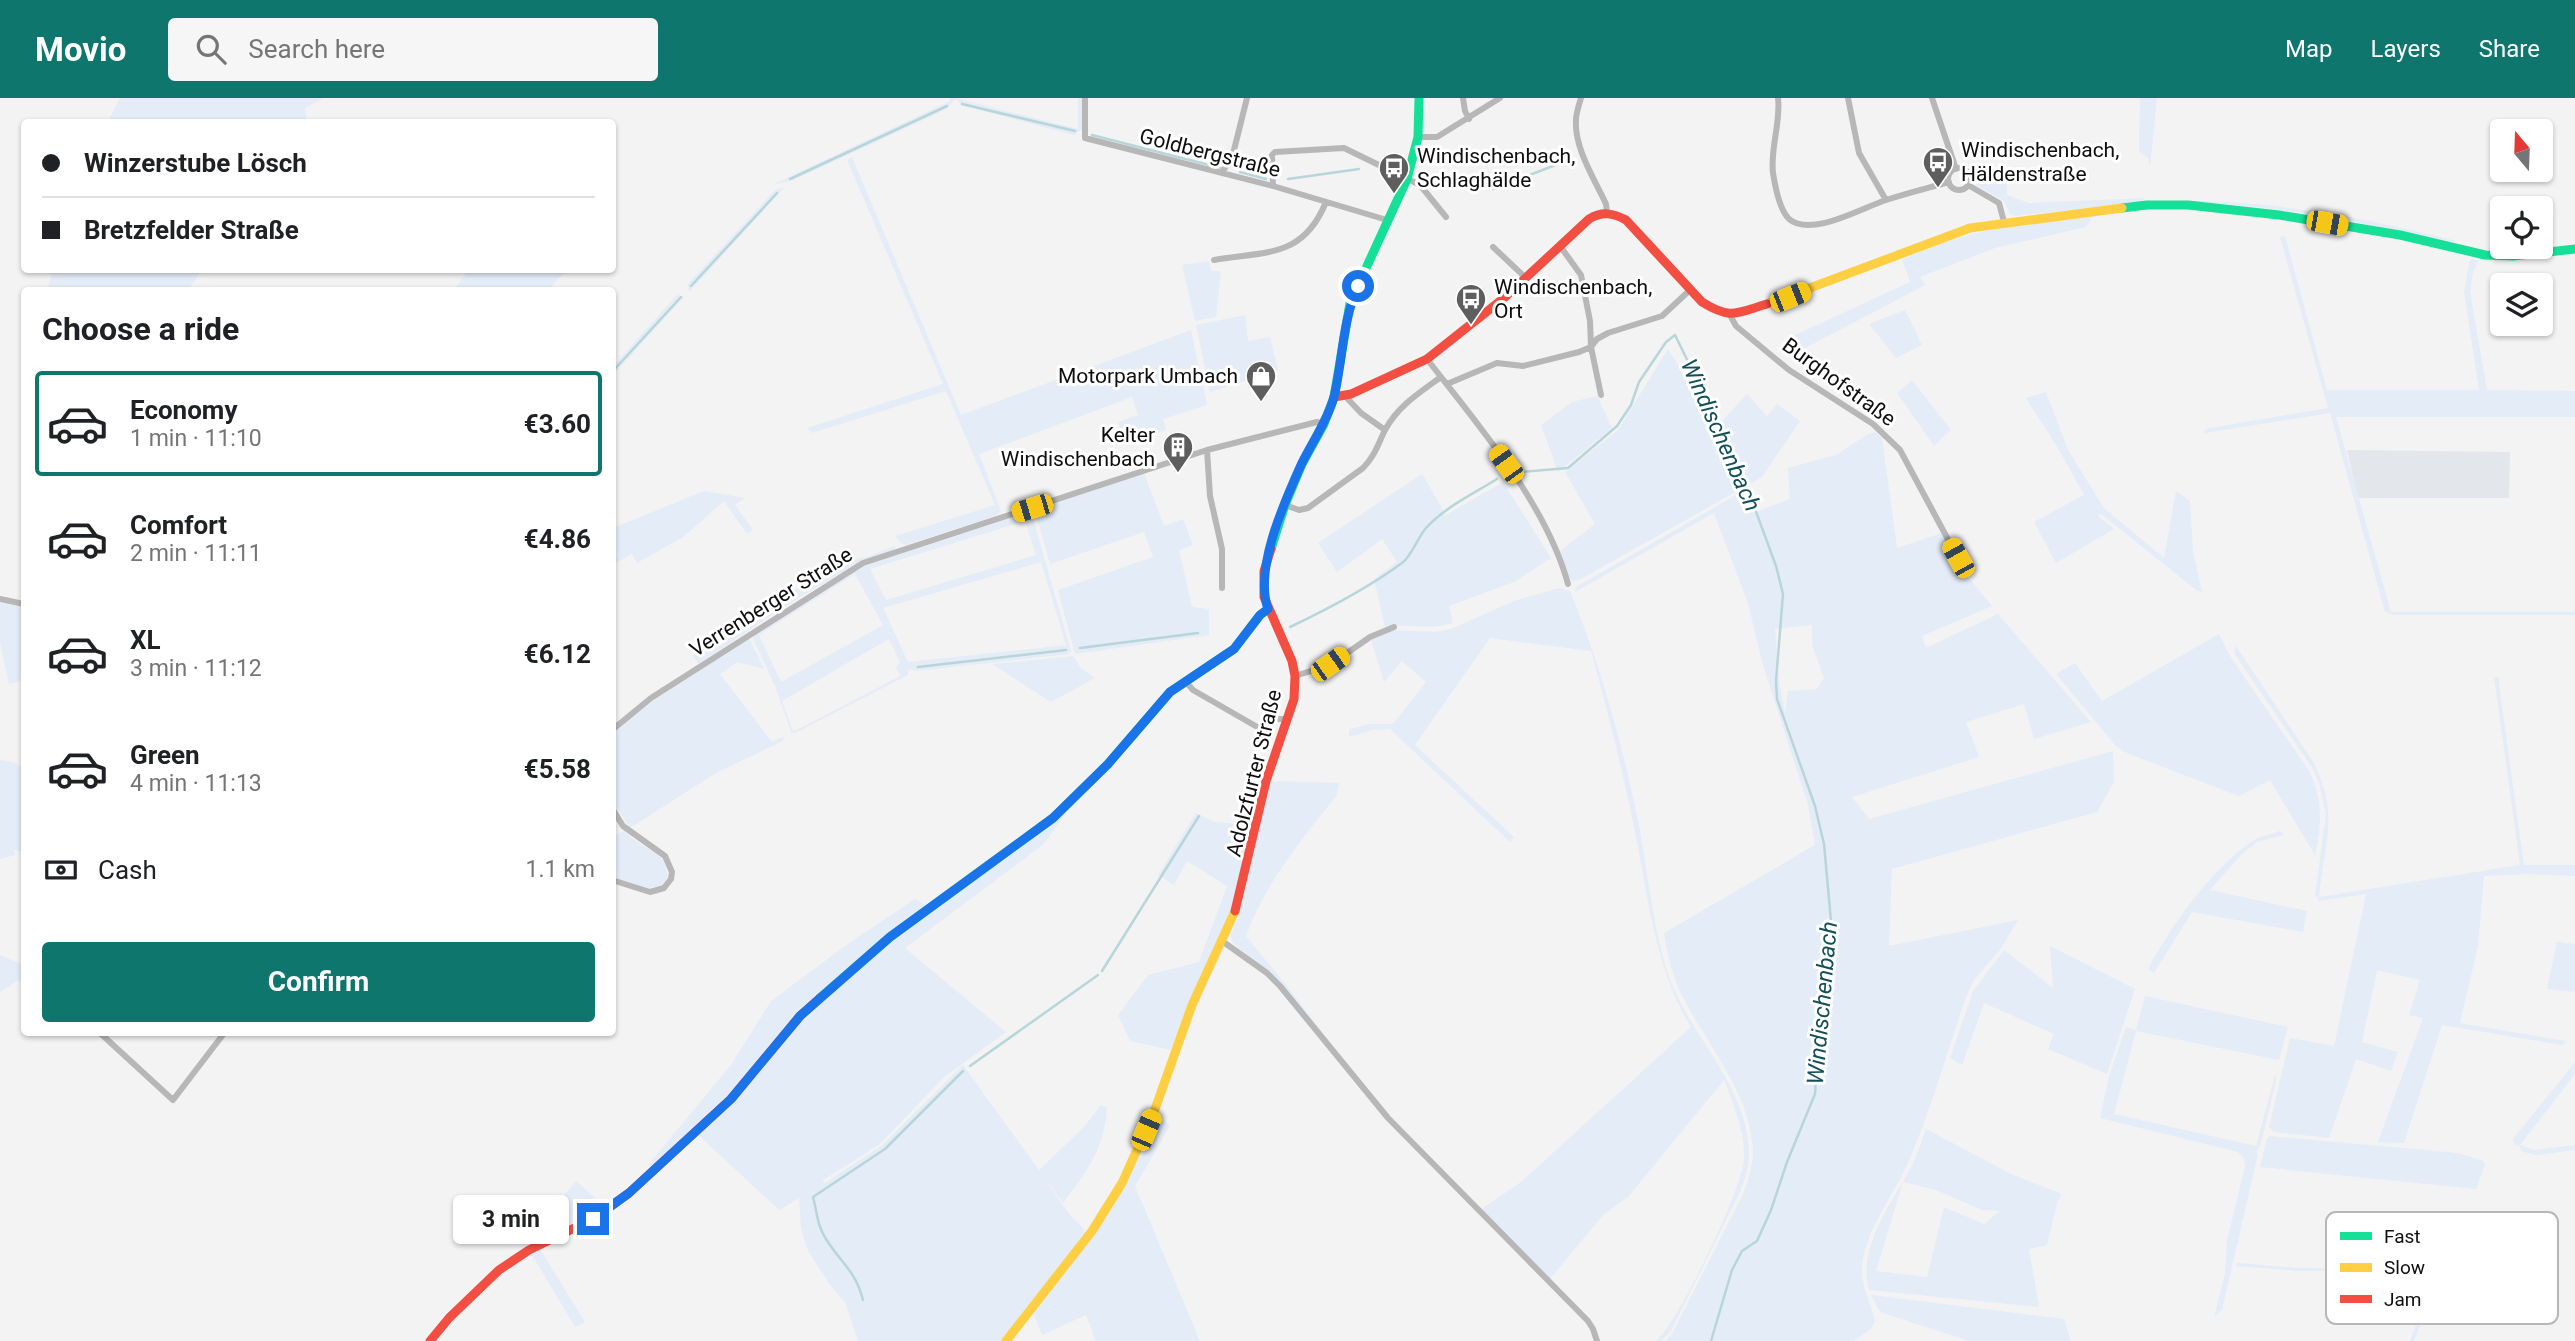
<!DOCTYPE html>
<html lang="en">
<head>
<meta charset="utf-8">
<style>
  :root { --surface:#fff; --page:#f6f6f6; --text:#202124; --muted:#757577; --line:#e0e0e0; --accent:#0f766e }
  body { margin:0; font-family:Roboto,sans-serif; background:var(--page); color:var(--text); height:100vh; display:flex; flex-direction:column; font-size:26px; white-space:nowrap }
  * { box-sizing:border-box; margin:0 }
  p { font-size:23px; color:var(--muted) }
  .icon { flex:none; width:38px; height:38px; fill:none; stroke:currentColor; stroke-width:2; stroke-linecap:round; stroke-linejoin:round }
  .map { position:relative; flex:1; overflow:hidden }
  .side { position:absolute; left:21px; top:189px; width:595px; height:749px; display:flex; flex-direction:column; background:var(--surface); border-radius:7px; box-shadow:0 2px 5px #0004 }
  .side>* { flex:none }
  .banner { position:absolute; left:21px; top:21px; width:595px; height:154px; border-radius:7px; box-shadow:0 2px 5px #0004; display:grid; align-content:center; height:154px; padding:0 21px; background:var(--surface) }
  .needle { width:46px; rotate:341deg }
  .fabs { position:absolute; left:2490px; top:21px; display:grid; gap:14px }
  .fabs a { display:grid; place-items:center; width:63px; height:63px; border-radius:7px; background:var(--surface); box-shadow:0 2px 5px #0004; font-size:35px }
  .end { position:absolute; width:32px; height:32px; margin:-16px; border:9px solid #1a73e8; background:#fff; box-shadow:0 0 0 4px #fff }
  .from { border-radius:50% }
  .bubble { position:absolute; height:49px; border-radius:7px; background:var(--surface); box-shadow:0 2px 5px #0004; font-size:23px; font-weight:700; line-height:49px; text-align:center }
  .car { position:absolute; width:21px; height:42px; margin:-21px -10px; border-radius:9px; box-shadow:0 0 5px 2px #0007; background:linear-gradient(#f5c518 24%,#345 0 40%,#f5c518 0 76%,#345 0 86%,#f5c518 0) }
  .banner b { display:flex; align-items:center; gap:24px; height:66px; font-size:26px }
  .banner b+b { border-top:2px solid var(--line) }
  .banner i { width:18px; height:18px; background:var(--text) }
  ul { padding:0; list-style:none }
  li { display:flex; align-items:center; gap:21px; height:105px; margin:0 14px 10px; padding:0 7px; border:4px solid transparent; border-radius:7px }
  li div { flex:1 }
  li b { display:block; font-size:26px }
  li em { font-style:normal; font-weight:700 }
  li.active { border-color:var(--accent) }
  li>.icon { width:63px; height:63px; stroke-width:1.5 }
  h2 { padding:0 21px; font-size:32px; line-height:84px }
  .pay { display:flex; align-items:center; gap:18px; height:77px; padding:0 21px; font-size:26px }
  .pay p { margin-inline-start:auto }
  .primary-button { display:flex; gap:14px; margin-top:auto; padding:14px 21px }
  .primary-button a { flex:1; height:80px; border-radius:7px; background:var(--accent); color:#fff; font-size:28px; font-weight:700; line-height:80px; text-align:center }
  header { display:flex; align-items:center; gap:42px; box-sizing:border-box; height:98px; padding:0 35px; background:var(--accent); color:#fff }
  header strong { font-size:33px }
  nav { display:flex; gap:38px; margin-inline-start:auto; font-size:24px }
  .search { width:490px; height:63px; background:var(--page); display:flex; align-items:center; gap:18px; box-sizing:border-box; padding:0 24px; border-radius:7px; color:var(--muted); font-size:26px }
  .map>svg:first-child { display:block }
  .built { fill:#e3e6ea }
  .green { fill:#e4ecf7; fill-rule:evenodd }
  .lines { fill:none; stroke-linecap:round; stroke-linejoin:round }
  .stream { stroke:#b8d6da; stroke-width:2.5 }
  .street { stroke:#b7b7b7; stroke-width:6 }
  .fast { stroke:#16e098; stroke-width:9 }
  .slow { stroke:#ffcf43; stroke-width:9 }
  .jam { stroke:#f24e42; stroke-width:9 }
  .route { stroke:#1a73e8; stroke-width:9 }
  .labels { text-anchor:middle; stroke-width:6; stroke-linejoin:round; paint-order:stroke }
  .poi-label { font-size:21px; fill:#0e0e0f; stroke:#fff; text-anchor:start }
  .street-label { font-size:21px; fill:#0e0e0f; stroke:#fff }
  .water-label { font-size:23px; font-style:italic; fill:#124f57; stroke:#fff }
  .key { fill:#fff; stroke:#b7b7b7; stroke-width:2 }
  .key-label { font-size:19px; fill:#0e0e0f }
</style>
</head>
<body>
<header>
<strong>Movio</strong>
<div class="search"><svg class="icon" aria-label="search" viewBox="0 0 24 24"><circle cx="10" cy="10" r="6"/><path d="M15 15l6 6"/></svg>Search here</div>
<nav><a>Map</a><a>Layers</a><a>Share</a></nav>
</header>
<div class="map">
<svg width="2575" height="1243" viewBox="0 0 2575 1243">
  <rect width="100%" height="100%" fill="#f3f3f3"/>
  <path class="built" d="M2347 352 2510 354 2509 400H2358Z"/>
  <path class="green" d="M120 0H324L305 10 307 24H108Z
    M950 0H955L1078 31V0H1082V31L1074 37 964 8 955 1 947 11 791 83 774 86 950 3Z
    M2140 0H2157L2150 69 2148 60 2139 54Z
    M852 59 961 317 1191 232 1207 307 1163 321 1166 332 1135 342 1131 331 1121 334 1118 324 1138 317 1132 299 979 356 1001 413 996 418 905 447 901 445 895 438 995 407 946 293 812 335 807 330 943 286 847 62Z
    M2006 70 2007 97 2029 105 2145 100 2140 104 2016 118 2010 116 2004 103 1976 87 1977 77Z
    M785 89 689 194 688 186 775 92Z
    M2188 103C2276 103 2372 121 2456 143L2450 147C2366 122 2276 109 2188 103Z
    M2094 117 2086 129 1995 150 1920 179 1925 187 1798 254 1789 240 1910 184 1902 162C1923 152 1946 143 1969 137 2009 126 2052 123 2094 117Z
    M2285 138 2327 292H2479L2464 194 2470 161 2479 163 2473 174 2470 194 2487 292 2575 293V319H2336L2391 514H2575V517H2394L2385 514 2330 315 2204 335 2205 331 2328 310 2280 139Z
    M1209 163 1211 173H1221L1216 219 1195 223 1182 167Z
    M53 172H202L188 192H47Z
    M468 172H567L548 192H454Z
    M677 197 684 199 613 277V268Z
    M1905 212 1922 247 1896 260 1869 226Z
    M1245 217 1248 243 1270 239 1278 272 1210 294 1196 227Z
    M1668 251 1716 330 1747 296 1767 318 1777 306 1800 323 1762 379 1581 481 1573 483 1569 480 1560 453 1595 426 1565 374 1618 332Z
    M1912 282 1951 332 1934 348 1897 295Z
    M2046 294 2068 352 2104 410 2164 460 2176 393 2190 403 2193 453 2202 494 2196 492 2100 415 2098 418 2114 431 2056 465 2034 424 2084 397 2058 350 2026 300Z
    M1597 298 1612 330 1558 374 1541 327 1572 304Z
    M1875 334 1882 340 1897 450 1942 435 1968 479 1992 508 1922 538 1926 550 1998 516 2091 624 2034 641 2024 606 1966 624 1979 659 1852 699 1869 721 2113 653 2114 684 2097 714 1892 771 1889 848 2018 822 2000 852 1974 882 1966 899C1947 954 1931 1012 1908 1065 1893 1099 1867 1129 1862 1167 1860 1187 1871 1204 1875 1223L1871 1231 1854 1243H1665L1672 1236 1743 1096C1748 1082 1753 1068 1753 1054 1751 998 1712 953 1687 907 1674 885 1668 860 1664 835L1815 747 1808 707 1762 564 1748 505 1714 415 1575 494 1576 489 1743 393 1753 415 1790 401 1788 370 1836 357 1868 336ZM1812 527V547L1824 580 1817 591 1788 593 1785 615 1779 583 1775 531Z
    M1144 375 1164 428 1183 421 1193 447 1179 452 1192 509 1209 511V537L1075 556 1058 492 1153 459 1144 434 1050 466 1036 417 1039 411Z
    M1422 376 1446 417 1503 384 1551 460 1514 484 1449 508 1453 525C1426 533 1411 525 1385 529L1374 481 1397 464 1382 441 1337 474 1318 445Z
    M704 393 745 400 735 407 753 432 747 436 724 403 683 439 637 465 632 456 613 467V430Z
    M1029 414 1032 417 1071 553 1069 556 915 573 911 571 908 572V577L795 635 791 634 775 588 753 540 754 537 841 480 866 467ZM1025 423 1036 457 886 502 870 471ZM1041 464 1066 547 908 564 883 510ZM855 476 883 527 781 584 759 537ZM889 541 900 564 896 569 900 578 795 633 792 631 782 603Z
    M895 448V451C824 477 762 525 698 566L693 557 837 465 866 459Z
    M1559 490 1570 493C1600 566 1622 645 1638 723 1648 773 1654 843 1673 889 1697 945 1746 989 1749 1052 1750 1067 1745 1080 1740 1094L1671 1233 1661 1243H1656C1678 1225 1743 1090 1744 1060 1745 1033 1733 1006 1724 982L1628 1099 1604 1116 1549 1182 1480 1112 1521 1084 1691 929C1654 869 1648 796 1634 729 1622 670 1607 611 1591 553L1490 540 1415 647 1514 739 1510 744 1390 631 1372 632 1349 639V631L1371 626H1393L1426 584 1402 563 1384 584 1371 542 1392 532 1435 534 1451 531 1514 503Z
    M0 505 24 509V582L9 586 0 545Z
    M2219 536 2230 558 2309 673C2323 702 2322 726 2315 757L2270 682 2239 698 2129 656 2116 648 2056 576 2075 565 2102 603Z
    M749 540 764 571 737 564 720 576 772 644 784 638 783 643 716 675 630 730 613 704 612 634 653 603Z
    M2236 548 2314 665C2340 720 2324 744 2319 799L2520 767 2494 579H2498L2524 767H2575V778L2527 776 2484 778 2478 848 2460 925 2566 943 2562 947 2442 927 2404 1045 2378 1044 2423 920 2409 917 2420 882 2377 872 2362 944 2398 954 2391 973 2356 961 2329 1040 2274 1034 2269 1029 2290 940 2334 948 2366 796 2318 803V799L2315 798 2326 716 2319 685 2313 671 2234 555Z
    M1073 558 1081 570 1095 580 1051 604 992 566Z
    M0 662 13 664 24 670V754L14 752 15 757 0 761Z
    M1270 683 1339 685 1337 697C1302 741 1265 785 1246 838L1287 888 1340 958 1282 888 1232 844 1231 836 1242 807Z
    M1078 697 1044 746 905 850 1006 934 943 980 880 1046 822 1083 825 1085 881 1048 963 967 1039 1072 1083 1030 1101 1007 1107 1010C1105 1049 1086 1075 1063 1105L1042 1077 1069 1116 1083 1130 1085 1135 1001 1243H858L845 1204 831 1188 808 1153 801 1131 799 1100 779 1112 695 1034 654 1072 648 1067 731 967 771 903 852 843 915 801 930 810Z
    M1196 715 1215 724 1253 727 1234 806 1188 906 1171 952 1130 943 1118 917 1148 877 1199 864 1227 788 1187 763 1174 787 1158 777Z
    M624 733 637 744 657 756 664 763 668 778 663 787 648 790 613 779 612 739Z
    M2280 733 2284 737 2257 744 2240 758 2210 792 2307 813 2303 834 2192 814 2154 875 2148 871C2171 828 2213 768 2254 742 2262 738 2272 736 2280 733Z
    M2557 844 2575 846V894L2547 891Z
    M2050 848 2135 891 2107 976 2048 951 2054 936 1984 905 1962 967 1950 960 1973 893 2004 852 2053 890Z
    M0 857 24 867V882L17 883 0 894Z
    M2145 898 2288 929 2279 962 2136 933 2114 1016 2256 1048 2276 974V983L2260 1049 2256 1054 2258 1056 2222 1212 2214 1219 2225 1176 2227 1142 2245 1069 2244 1061 2238 1054 2100 1020 2109 978 2126 929 2136 932Z
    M2575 964V976L2520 1047 2534 1052 2575 1047V1052L2535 1057 2521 1053 2520 1048 2514 1046 2513 1041Z
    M1154 1014 1170 1028 1135 1088 1200 1243H1096L1086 1217 1042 1237 1032 1212 1122 1085Z
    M1926 1031 2011 1076 2062 1096 2057 1105 2047 1147 2029 1151 2039 1209 1869 1192C1857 1146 1893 1105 1912 1067 1918 1056 1921 1043 1926 1031ZM1903 1084 1936 1092 1982 1112 2000 1113 1984 1126 1944 1109 1927 1179 1876 1173Z
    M2270 1038 2458 1055 2483 1063 2485 1067 2476 1091 2260 1069 2267 1040Z
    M576 1083 608 1111 538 1148 585 1224 575 1229 529 1152C525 1140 527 1136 535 1128L542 1135 562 1121 554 1109Z
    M2237 1165 2298 1170H2443L2414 1243H2410L2436 1172 2300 1173 2236 1168Z
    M1871 1197 2064 1221 2071 1243H1969L1880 1214Z"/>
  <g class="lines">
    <path class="stream" d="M962 6 1075 33
      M1092 37 1221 70
      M1240 74 1266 81
      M1419 77 1493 91 1566 63
      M790 81 947 8
      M1288 81 1359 71
      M691 188 777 95
      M612 274 681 199
      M1522 374 1568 370 1617 328 1631 307 1639 284 1666 244 1675 237 1740 370 1776 468 1783 496 1776 583 1777 601 1815 708 1824 746 1832 834 1831 866 1827 895 1820 923 1815 996 1787 1064 1771 1112 1757 1143 1742 1153 1732 1172 1711 1243
      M1290 529C1328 511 1368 490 1402 465 1411 459 1418 439 1426 430 1445 409 1473 396 1497 381
      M1080 550 1198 535
      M918 569 1066 552
      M1102 873 1199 718
      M970 968 1098 877
      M863 1202C856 1173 840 1164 826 1141 817 1128 817 1113 813 1099L885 1051 963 973"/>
    <path class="street" d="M1085 0V40L1273 88 1387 122
      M1463 0 1465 13 1469 21
      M1581 0C1579 7 1576 15 1576 22 1574 50 1595 82 1606 106L1607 114
      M1778 0C1781 25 1770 50 1773 75 1775 88 1779 111 1789 121 1811 140 1864 109 1886 102 1907 95 1928 90 1949 84
      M1848 0 1859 55 1886 102
      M1932 0 1956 71
      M1418 39H1437L1500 0
      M1948 81a11 11 0 1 1 22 0a11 11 0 1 1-22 0Z
      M1222 75 1233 56 1247 0
      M1968 87 1999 105 2004 124
      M1273 88 1272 57 1275 54 1344 50 1420 87 1446 119
      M1560 148 1581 177 1590 223 1591 249 1601 297
      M1493 149 1526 180
      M1214 162C1267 153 1303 160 1326 104
      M1730 217 1736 228 1789 272 1873 326 1900 352 1958 460
      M1427 261C1478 327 1546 405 1568 486
      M1447 286 1497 265 1523 268 1579 254 1591 249 1597 241 1608 235 1662 218 1690 192
      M1345 298 1361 315 1385 332
      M1207 352 1210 398 1222 451V490
      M1285 407 1299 412 1308 410 1363 370C1375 358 1378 346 1385 332 1398 308 1419 295 1441 279
      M0 501 24 506
      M1295 578 1330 567 1370 539 1394 529
      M1186 584 1193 592 1259 630 1269 621H1288
      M612 632 651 600 863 465 1207 352 1317 324 1324 326
      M612 710 623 728 665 758 672 774 671 781 664 790 650 794 612 782
      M1222 843 1267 875 1280 888 1388 1020 1588 1223 1593 1231 1597 1243
      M99 934 173 1002 225 934"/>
    <path class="fast" d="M2122 110 2147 107H2188L2279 117 2400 137 2485 157 2513 158 2575 151
      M1271 451 1285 407 1302 366 1324 326 1334 299 1350 205 1407 81 1418 39 1419 0
      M820 900 890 839 1053 720 1108 666 1170 594 1234 551 1260 517 1268 511"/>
    <path class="slow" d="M1767 206 1970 130 2122 110
      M1006 1243 1092 1133 1122 1085 1154 1014 1192 907 1235 813"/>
    <path class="jam" d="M1334 299 1351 296 1427 261 1504 200 1589 121C1602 113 1613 115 1626 122L1702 204C1731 222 1736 215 1767 206
      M1235 813 1266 683 1294 601 1295 578 1292 563 1264 499V473L1271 451
      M430 1243 449 1220 499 1172 529 1152 593 1121 629 1095 731 1001 800 918 820 900"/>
  </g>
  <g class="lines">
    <path class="route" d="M593 1121 629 1095 731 1001 800 918 890 839 1053 720 1108 666 1170 594 1234 551 1260 517 1268 511C1254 471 1284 405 1301 367 1312 344 1327 324 1334 299 1343 261 1342 224 1358 188"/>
  </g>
  <defs>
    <g id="bus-pin" transform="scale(1.575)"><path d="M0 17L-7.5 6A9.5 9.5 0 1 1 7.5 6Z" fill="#5e5e5f" stroke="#fff"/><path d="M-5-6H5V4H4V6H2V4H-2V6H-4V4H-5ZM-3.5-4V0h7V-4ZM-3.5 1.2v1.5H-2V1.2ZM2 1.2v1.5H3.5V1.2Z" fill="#fff"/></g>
    <g id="shop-pin" transform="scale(1.575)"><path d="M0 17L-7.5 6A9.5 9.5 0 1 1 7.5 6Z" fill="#5e5e5f" stroke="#fff"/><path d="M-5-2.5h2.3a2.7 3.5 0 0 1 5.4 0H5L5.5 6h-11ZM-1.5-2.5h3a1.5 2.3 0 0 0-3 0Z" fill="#fff"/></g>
    <g id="building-pin" transform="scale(1.575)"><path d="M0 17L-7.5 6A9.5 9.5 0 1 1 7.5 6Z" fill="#5e5e5f" stroke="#fff"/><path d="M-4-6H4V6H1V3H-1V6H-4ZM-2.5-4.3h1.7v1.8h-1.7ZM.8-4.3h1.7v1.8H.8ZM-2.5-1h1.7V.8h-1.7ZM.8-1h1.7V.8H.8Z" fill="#fff"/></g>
  </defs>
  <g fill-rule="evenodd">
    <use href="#bus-pin" x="1938" y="64"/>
    <use href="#bus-pin" x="1394" y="70"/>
    <use href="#bus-pin" x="1471" y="201"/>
    <use href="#shop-pin" x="1261" y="278"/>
    <use href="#building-pin" x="1178" y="349"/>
  </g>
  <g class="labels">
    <g class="poi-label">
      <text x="1961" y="59">Windischenbach,<tspan x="1961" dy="24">Häldenstraße</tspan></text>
      <text x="1417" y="65">Windischenbach,<tspan x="1417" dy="24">Schlaghälde</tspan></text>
      <text x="1494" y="196">Windischenbach,<tspan x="1494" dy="24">Ort</tspan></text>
      <text x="1238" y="285" text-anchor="end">Motorpark Umbach</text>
      <text x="1155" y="344" text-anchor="end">Kelter<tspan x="1155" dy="24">Windischenbach</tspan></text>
    </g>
    <g class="street-label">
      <text transform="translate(1210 55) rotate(14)" y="7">Goldbergstraße</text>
      <text transform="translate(1839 284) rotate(36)" y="7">Burghofstraße</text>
      <text transform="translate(771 504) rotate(-32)" y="7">Verrenberger Straße</text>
      <text transform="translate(1254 675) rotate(-76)" y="7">Adolzfurter Straße</text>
    </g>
    <g class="water-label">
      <text transform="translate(1721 337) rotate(66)" y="8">Windischenbach</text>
      <text transform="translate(1822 905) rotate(-85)" y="8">Windischenbach</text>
    </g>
  </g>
  <rect x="2326" y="1114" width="232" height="112" rx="10" class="key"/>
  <rect x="2340" y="1134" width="32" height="8" fill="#16e098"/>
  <rect x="2340" y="1165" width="32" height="9" fill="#ffcf43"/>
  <rect x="2340" y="1197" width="32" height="8" fill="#f24e42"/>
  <g class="key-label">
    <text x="2384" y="1145">Fast</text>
    <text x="2384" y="1176">Slow</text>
    <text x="2384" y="1208">Jam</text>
  </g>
</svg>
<div class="fabs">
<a><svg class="needle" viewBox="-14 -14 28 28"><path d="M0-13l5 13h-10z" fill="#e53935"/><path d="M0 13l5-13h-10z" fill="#757577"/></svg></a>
<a><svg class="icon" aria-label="locate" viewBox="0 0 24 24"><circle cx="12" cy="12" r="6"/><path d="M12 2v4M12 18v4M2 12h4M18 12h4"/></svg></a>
<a><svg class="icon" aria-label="layers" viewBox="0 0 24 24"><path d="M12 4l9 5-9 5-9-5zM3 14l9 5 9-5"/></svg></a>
</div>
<i class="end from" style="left:1358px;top:188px"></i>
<i class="end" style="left:593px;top:1121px"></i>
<div class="bubble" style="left:453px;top:1097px;width:116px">3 min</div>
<i class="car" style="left:2327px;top:125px;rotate:100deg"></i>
<i class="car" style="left:1790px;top:199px;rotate:68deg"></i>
<i class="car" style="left:1506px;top:366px;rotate:324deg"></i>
<i class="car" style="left:1032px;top:410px;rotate:253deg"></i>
<i class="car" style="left:1958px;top:460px;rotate:331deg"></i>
<i class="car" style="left:1330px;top:566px;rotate:55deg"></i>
<i class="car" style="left:1146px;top:1032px;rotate:23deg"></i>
<div class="banner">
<b><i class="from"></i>Winzerstube Lösch</b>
<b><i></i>Bretzfelder Straße</b>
</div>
<section class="side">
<h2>Choose a ride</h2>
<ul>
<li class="active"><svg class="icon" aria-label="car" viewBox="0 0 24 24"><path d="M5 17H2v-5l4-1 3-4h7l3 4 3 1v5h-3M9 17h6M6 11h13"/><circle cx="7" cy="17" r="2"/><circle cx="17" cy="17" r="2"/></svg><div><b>Economy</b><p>1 min · 11:10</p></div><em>€3.60</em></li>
<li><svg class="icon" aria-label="car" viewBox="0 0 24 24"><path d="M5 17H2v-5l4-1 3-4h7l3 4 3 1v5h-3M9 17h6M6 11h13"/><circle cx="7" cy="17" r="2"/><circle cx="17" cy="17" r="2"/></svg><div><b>Comfort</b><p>2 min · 11:11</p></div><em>€4.86</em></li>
<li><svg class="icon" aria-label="car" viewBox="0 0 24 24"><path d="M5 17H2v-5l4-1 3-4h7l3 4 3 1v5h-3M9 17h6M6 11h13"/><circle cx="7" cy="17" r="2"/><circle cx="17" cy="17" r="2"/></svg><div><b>XL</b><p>3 min · 11:12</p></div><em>€6.12</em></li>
<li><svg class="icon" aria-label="car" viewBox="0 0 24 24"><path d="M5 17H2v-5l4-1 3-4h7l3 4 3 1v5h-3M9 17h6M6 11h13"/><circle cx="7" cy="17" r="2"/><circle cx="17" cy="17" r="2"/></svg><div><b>Green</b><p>4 min · 11:13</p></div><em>€5.58</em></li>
</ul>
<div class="pay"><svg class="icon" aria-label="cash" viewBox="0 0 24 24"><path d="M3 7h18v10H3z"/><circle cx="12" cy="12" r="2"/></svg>Cash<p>1.1 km</p></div>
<div class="primary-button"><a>Confirm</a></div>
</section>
</div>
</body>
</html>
